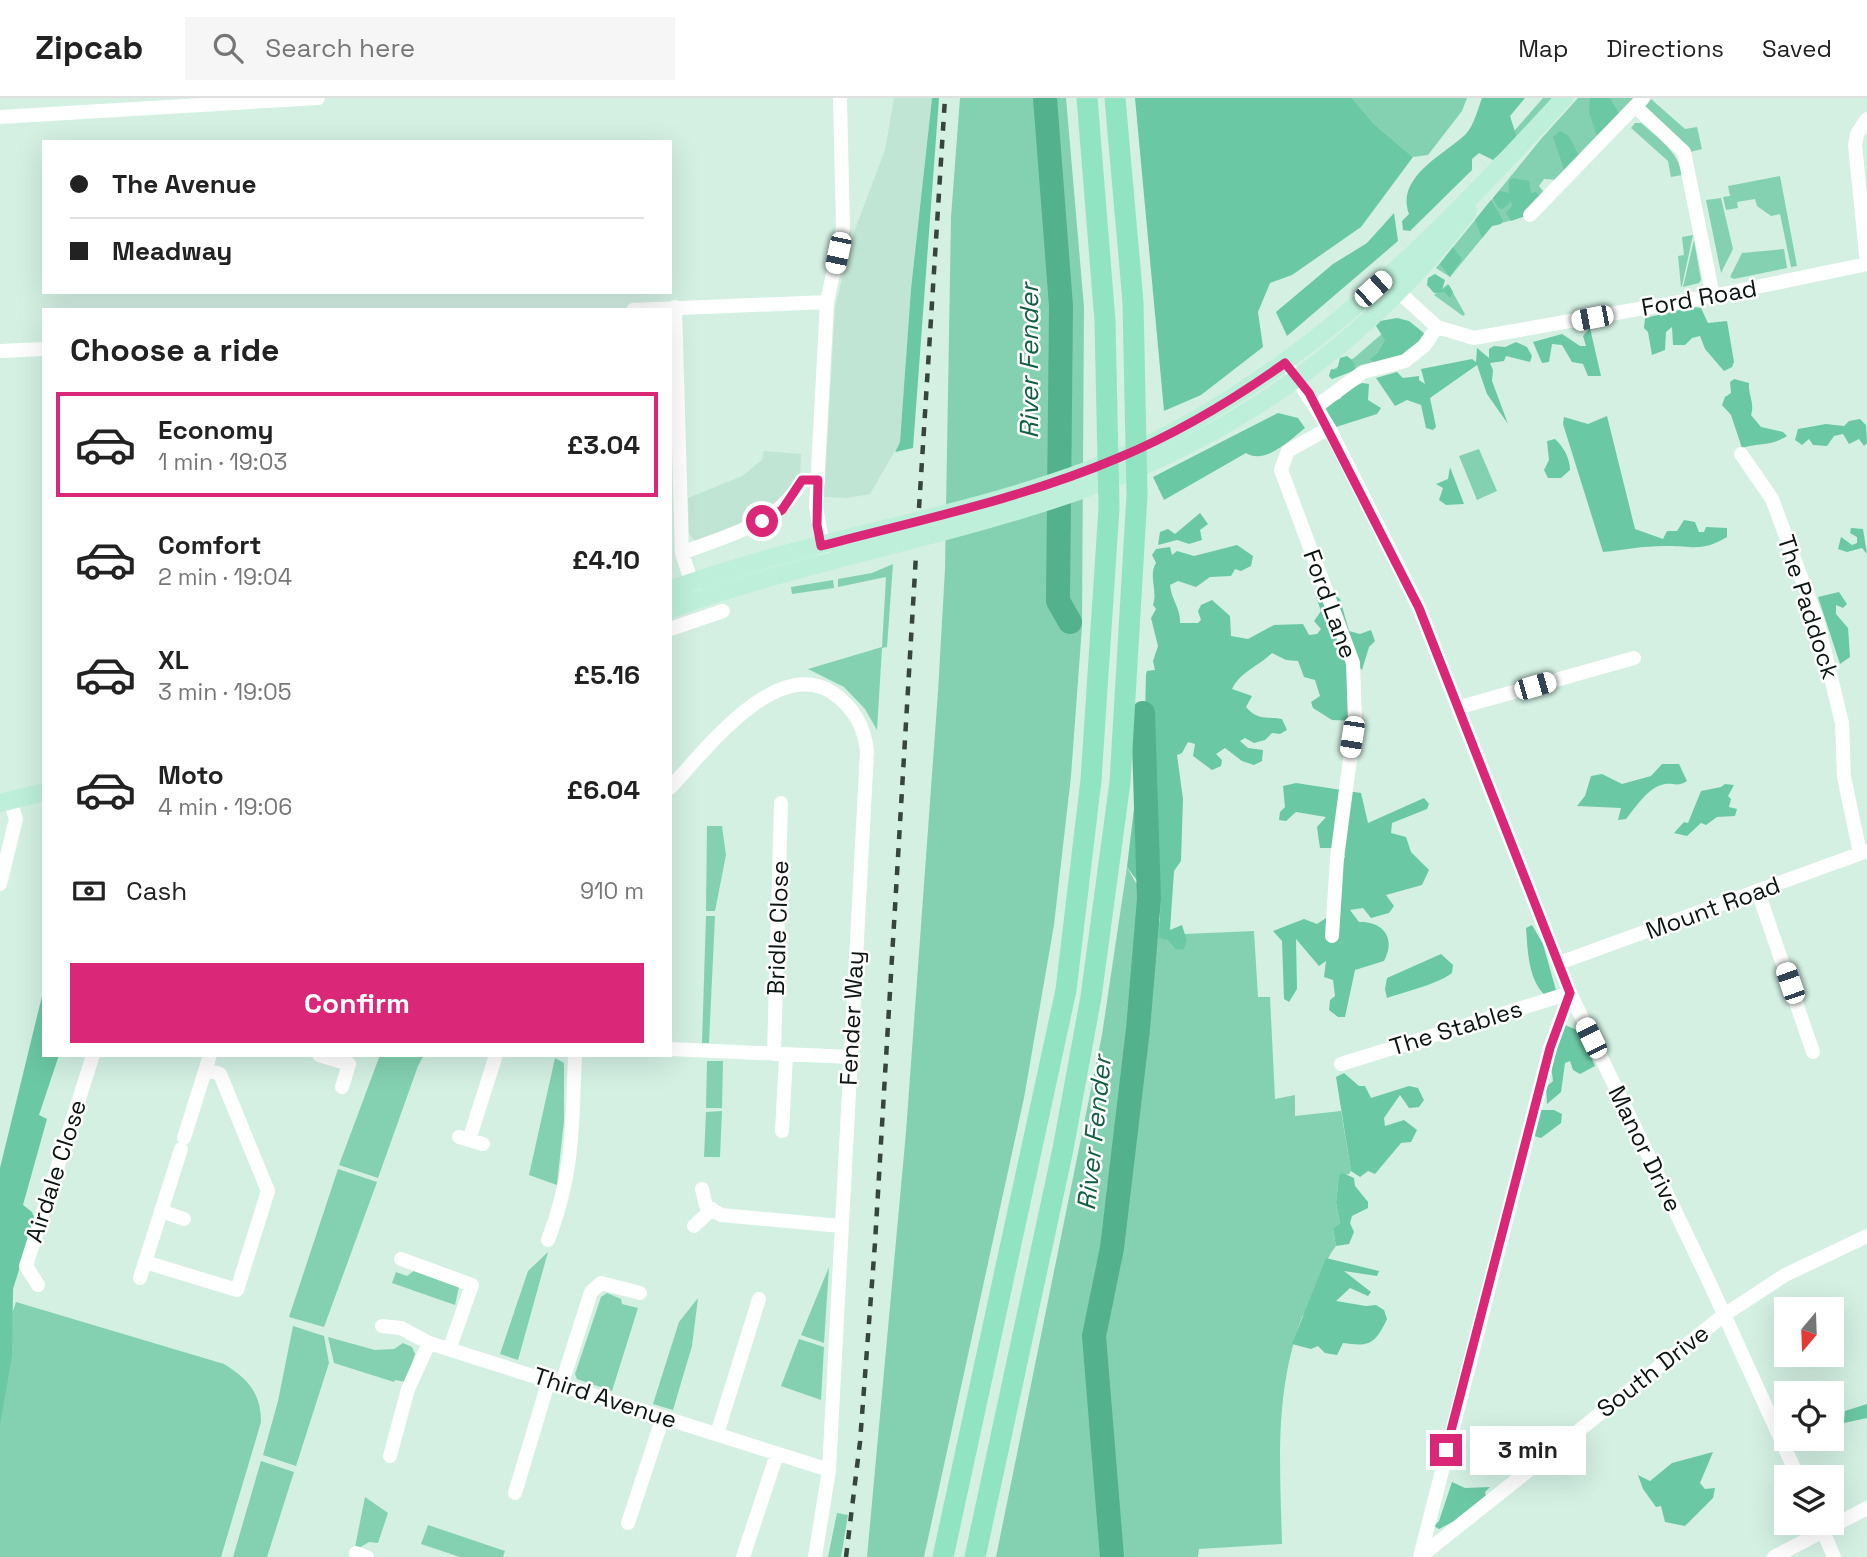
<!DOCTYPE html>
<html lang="en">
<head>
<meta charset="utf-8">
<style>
  :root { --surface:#fff; --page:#f6f6f6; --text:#222; --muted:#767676; --line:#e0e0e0; --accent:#db2777 }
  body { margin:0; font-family:"Space Grotesk",sans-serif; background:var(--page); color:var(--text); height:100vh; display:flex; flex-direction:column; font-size:26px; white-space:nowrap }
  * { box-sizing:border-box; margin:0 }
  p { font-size:23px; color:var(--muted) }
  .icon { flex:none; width:38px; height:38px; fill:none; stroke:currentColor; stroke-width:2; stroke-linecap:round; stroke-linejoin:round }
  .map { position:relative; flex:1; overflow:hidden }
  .sheet { position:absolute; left:42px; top:210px; width:630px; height:749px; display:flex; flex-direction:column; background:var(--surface); border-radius:0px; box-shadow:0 7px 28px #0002 }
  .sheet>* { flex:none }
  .banner { position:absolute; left:42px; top:42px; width:630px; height:154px; border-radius:0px; box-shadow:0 7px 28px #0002; display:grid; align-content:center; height:154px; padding:0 28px; background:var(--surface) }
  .needle { width:46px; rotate:199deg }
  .tools { position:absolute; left:1774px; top:1199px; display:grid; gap:14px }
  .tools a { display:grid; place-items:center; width:70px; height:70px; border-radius:0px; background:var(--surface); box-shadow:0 7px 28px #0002; font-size:35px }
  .end { position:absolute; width:32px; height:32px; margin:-16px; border:9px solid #db2777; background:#fff; box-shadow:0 0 0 4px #fff }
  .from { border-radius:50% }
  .bubble { position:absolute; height:49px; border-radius:0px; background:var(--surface); box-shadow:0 7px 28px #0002; font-size:23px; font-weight:800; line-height:49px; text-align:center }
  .car { position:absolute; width:21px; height:42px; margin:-21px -10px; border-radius:9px; box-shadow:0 0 5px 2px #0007; background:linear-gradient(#fff 24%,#345 0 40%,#fff 0 76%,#345 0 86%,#fff 0) }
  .banner b { display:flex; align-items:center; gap:24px; height:66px; font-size:26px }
  .banner b+b { border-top:2px solid var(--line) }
  .banner i { width:18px; height:18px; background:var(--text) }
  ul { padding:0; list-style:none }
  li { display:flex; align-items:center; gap:21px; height:105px; margin:0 14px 10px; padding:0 14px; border:4px solid transparent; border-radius:0px }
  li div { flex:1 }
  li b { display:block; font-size:26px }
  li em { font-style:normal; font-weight:800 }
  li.on { border-color:var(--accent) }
  li>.icon { width:63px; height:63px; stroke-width:1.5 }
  h2 { padding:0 28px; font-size:32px; line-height:84px }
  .pay { display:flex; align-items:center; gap:18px; height:77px; padding:0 28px; font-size:26px }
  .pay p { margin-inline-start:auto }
  .button { display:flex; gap:14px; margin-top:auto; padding:14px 28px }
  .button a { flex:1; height:80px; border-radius:0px; background:var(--accent); color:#fff; font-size:28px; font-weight:800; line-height:80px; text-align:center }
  header { display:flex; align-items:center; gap:42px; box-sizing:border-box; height:98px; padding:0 35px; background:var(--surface); border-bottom:2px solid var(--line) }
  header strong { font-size:33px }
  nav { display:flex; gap:38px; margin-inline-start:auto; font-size:24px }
  .search { width:490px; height:63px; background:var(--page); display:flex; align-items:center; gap:18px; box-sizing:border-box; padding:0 24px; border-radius:0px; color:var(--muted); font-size:26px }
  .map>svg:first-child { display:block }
  .built { fill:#c1e5d5 }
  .green { fill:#84d1b2 }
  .forest { fill:#6bc8a4 }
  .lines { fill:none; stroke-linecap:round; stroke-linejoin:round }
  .river { stroke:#54b18e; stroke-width:24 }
  .minor { stroke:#fff; stroke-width:14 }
  .major { stroke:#bdefda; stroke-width:18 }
  .highway { stroke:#91e4c2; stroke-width:21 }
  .rail { stroke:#37453f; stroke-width:4.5; stroke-dasharray:9 9; stroke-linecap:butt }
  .route { stroke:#db2777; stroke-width:9 }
  .labels { text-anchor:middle; stroke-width:5; stroke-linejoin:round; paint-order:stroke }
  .street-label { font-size:24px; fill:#0b1511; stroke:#fff }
  .water-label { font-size:26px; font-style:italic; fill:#155e46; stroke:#fff }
</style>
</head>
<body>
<header>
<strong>Zipcab</strong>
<div class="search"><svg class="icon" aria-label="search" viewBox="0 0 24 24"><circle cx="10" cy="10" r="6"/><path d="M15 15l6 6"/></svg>Search here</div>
<nav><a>Map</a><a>Directions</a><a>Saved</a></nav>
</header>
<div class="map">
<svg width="1867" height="1459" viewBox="0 0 1867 1459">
  <rect width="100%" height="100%" fill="#d3f0e3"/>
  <path class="built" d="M894 0H932L911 191 900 344 870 396 847 400 824 399 835 209 854 134 885 52Z
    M764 353 801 356 800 380 793 393 755 421 695 443 689 436 688 400 742 378 762 362Z"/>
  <path class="green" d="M960 0H1066L1084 209 1082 528 1071 678 1054 827 1024 1000 924 1459H867L906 1034 938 594 945 471 951 119Z
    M1352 0H1467L1462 13 1428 57 1413 59 1374 26Z
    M1543 0H1556L1512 44 1508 40Z
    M1578 0H1637L1560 82 1544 81 1539 88 1543 93 1538 114 1492 128 1450 179 1436 170 1541 41Z
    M1651 1 1685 31 1697 29 1702 51 1690 54 1645 9Z
    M1635 25H1641C1658 40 1679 54 1682 77L1671 79 1668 63 1631 30Z
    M1780 78 1797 168 1791 169 1780 116 1771 118 1757 108 1755 101 1737 104 1738 110 1726 112 1723 99 1730 98 1728 88Z
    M1721 100 1733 151 1721 175 1706 102Z
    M1693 137 1682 188 1681 189 1678 158 1684 157 1682 139Z
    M1694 142 1701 182 1699 185 1683 189Z
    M1784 151 1787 170 1734 181 1730 179 1742 155Z
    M1448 186 1465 216 1463 218 1434 197Z
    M1391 228 1414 247 1332 281 1329 278 1334 271 1354 260Z
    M1479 351 1497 393 1477 402 1459 358Z
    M893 466 887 549 882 550 877 632 865 611 844 589 808 571 882 549 886 479 838 489V481L872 475Z
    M833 482 834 490 792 496 791 489Z
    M707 728H722L726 757 715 813H706Z
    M1127 769 1136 785 1162 792 1158 820 1167 842 1175 851 1187 843 1184 836 1254 833 1258 899H1270L1275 1001 1295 997V1018L1341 1013 1351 1073 1349 1076 1339 1078 1336 1105 1340 1125 1333 1130 1336 1148C1319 1169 1319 1198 1302 1219 1274 1296 1280 1365 1282 1446L1199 1451 1198 1459H996L1102 937Z
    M706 818H715L709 945H702Z
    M380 957H424L418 968 378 1080 339 1067Z
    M555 960 564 965V1022L557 1087 529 1077Z
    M707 963H723L722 1010H706Z
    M722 1013 720 1059H704L706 1014Z
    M338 1071 377 1084 324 1229 289 1219Z
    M548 1154 518 1262 500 1256 528 1173Z
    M829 1169 824 1245 801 1237Z
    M415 1172 459 1189 455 1207 392 1185 396 1174 407 1178Z
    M607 1195 621 1201 622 1206 638 1210 612 1293 577 1281 575 1276 601 1199Z
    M698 1200 692 1248 673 1312 653 1306 679 1224Z
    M16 1204 224 1266C248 1281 261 1295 261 1324L221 1459H0V1252Z
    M293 1228 324 1238 329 1265 296 1368 263 1357 278 1303Z
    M328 1239 375 1252 394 1251 403 1245 412 1249 415 1256 406 1284 395 1282 394 1284 334 1265Z
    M799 1241 824 1249 821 1302 781 1288Z
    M261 1363 294 1374 267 1459H233Z
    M365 1399 388 1415 378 1445 369 1444 359 1450 355 1449Z
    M837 1415 848 1417 841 1459H828Z
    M428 1427 505 1453 503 1459H460L421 1446Z"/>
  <path class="forest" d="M932 0H939L913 350 895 354 900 344 911 191Z
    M1135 0H1352L1374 26 1413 59 1361 129 1292 177 1270 185 1258 214 1263 249 1201 297 1164 313Z
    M1482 0H1525L1510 18 1517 40 1493 62 1479 55 1472 61V72L1410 133 1403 132 1402 123 1409 116C1395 79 1445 56 1466 36 1474 27 1478 11 1482 0Z
    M1590 0H1610L1621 19 1599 44 1589 14Z
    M1560 33 1569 38 1581 62 1566 77 1553 39Z
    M1513 80 1529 83 1531 95 1536 94 1539 98 1537 114 1511 123 1506 115 1512 108 1511 103 1503 111 1498 110 1493 100 1499 93 1509 95V83Z
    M1491 102 1503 122 1501 126 1492 128 1482 140 1475 122Z
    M1394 115 1398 143 1287 238 1276 214 1333 166 1367 145Z
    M1453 149 1462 161 1450 179 1440 166Z
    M1435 176 1445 182 1442 192 1449 187 1453 194 1450 200 1444 194 1434 195 1427 187 1428 180Z
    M1692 209 1701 210 1708 225 1727 223 1734 264 1732 269 1724 273 1705 251 1700 238 1692 240 1685 247H1673L1672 229 1666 234 1665 252 1652 257 1648 234 1644 230 1645 220Z
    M1397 220 1409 223 1425 236C1417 254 1395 261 1378 267L1370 261 1378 255 1385 242 1376 228 1380 223Z
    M1590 230 1601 278H1588L1583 266 1572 264 1562 247 1552 246 1549 264 1542 265 1533 244 1562 236 1580 248H1586L1583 238Z
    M1516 244 1527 249 1532 258 1530 264 1506 258 1504 263 1490 265 1493 272 1492 283 1508 326 1487 296 1477 267 1430 300 1436 329 1433 332 1426 330 1421 307 1407 302 1395 308 1376 280 1397 274 1403 280 1419 278V282L1425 286 1421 271 1472 261 1476 264 1477 250 1489 260V251L1494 248 1505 249Z
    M1347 258 1353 263 1356 272 1332 281 1329 278 1331 271 1337 272 1340 260Z
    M1734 281 1749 285C1748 297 1755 305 1751 317L1761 329 1783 334 1787 338C1769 349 1760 344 1742 350L1731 317 1722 307 1725 299 1731 295 1730 284Z
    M1362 285 1369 286 1368 302 1381 310 1377 316 1336 329 1326 311 1327 303 1340 301 1346 293Z
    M1278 315 1298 320 1305 330C1290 342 1265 367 1246 355L1164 402 1153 379Z
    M1607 318 1635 431 1663 441 1667 433H1677L1684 422 1695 424 1699 434H1704L1706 429 1727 430V439C1701 455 1691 447 1664 448 1643 448 1623 452 1603 454L1563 326 1564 319 1588 326Z
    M1860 321 1866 327 1867 345 1864 348 1859 341 1849 346 1843 336 1834 338 1827 348 1813 347 1809 341 1802 347 1795 342 1798 331 1826 326 1844 328 1849 323Z
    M1555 341C1564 349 1570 361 1570 372L1561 380H1548L1544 372 1549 362 1547 343Z
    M1450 369 1464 406 1446 407 1439 402 1443 390 1436 386 1448 381Z
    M1200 415 1208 426 1200 432 1202 442 1189 446 1177 442 1158 447 1160 434 1168 431 1175 436Z
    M1851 430 1863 431 1867 456 1862 450 1847 454 1838 451 1841 439 1852 447 1857 445V439L1850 435Z
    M1237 447 1253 458 1251 468 1241 473 1235 471 1231 478 1210 479 1196 489 1178 483 1170 487C1171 501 1181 511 1180 525H1198L1201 522 1198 513 1201 507 1212 502 1230 518 1231 538 1248 541 1274 527 1303 526 1309 537 1317 536 1321 531 1314 523 1321 513 1316 499 1319 492 1326 491 1340 501 1349 533 1360 536 1371 532 1375 543 1369 549 1362 572 1354 565 1355 623 1332 622 1313 610 1311 604 1320 598 1315 582 1304 579 1298 563 1286 562 1272 555C1259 568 1240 574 1232 591L1252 598 1246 609C1258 623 1266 618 1282 621L1287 632 1280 636 1272 635 1265 642 1254 645 1245 640 1240 643 1248 650 1263 652 1262 663 1254 667 1242 663 1225 650 1216 656 1222 662 1221 668 1212 672 1193 658 1195 646 1188 644 1182 655 1177 657 1183 701 1181 763 1174 773 1170 832 1182 827 1187 843 1183 852 1175 851 1167 842 1159 840 1161 792C1140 790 1139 785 1127 769L1145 619 1146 576 1147 573 1155 572 1153 563 1158 548 1151 520 1156 511 1153 507C1158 492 1148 478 1156 465L1152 457 1156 451 1170 449 1172 457 1177 453 1194 458Z
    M1839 494 1847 506 1843 510 1836 507V516L1848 530 1850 559 1840 566 1818 499Z
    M1662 666H1679L1687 683C1678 689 1674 685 1665 686 1648 689 1636 709 1626 721L1618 722 1621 710 1577 708 1585 698 1591 678 1602 676 1622 686 1651 678Z
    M1296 685 1361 695 1368 725 1424 700 1429 706 1427 711 1392 725 1391 735 1406 739 1411 754 1429 772 1422 787 1386 797 1394 808 1389 815 1371 820 1363 810 1350 812 1359 824C1384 823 1396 841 1384 863L1355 872 1345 919H1338L1329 912 1330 902 1335 898 1333 882 1324 879 1326 863 1319 868 1296 841 1297 891 1289 904 1284 901 1282 843 1273 833 1304 821 1317 826 1326 820 1345 758 1335 750H1320L1317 729 1326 719 1296 714 1286 723 1279 722 1280 714 1285 709 1283 688Z
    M1725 686 1734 687 1728 698 1731 701 1729 709 1737 711 1735 718 1717 719 1706 727 1701 725 1687 738 1674 735 1684 724 1688 725 1701 693 1721 689Z
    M1532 827 1543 846 1557 896 1547 899C1528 883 1528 854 1526 830Z
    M1441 856 1453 867 1452 875C1440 885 1405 894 1387 900L1385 891 1387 880Z
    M44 890V957H59L39 1017 47 1021 23 1107 32 1114 35 1121 13 1191 12 1258 0 1327V1070Z
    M1565 927 1579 933 1595 968 1580 976 1573 972 1570 963 1565 965 1561 994 1547 1006 1546 989 1553 983 1551 968Z
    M1344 975 1359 988H1365L1371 1000 1409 988 1418 990 1424 1002 1419 1009 1409 1010 1400 997 1384 1020 1385 1028 1404 1022 1417 1032 1411 1044 1401 1045 1375 1076 1368 1073 1360 1079 1351 1073 1336 979Z
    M1540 1012H1554L1562 1016 1561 1025 1541 1040 1534 1038Z
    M1343 1075 1354 1080 1355 1088 1368 1104V1110L1352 1118 1350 1125 1354 1134 1349 1146 1336 1148 1333 1130 1340 1125 1336 1105 1339 1077Z
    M1326 1160 1379 1173 1377 1178 1344 1173 1371 1194 1368 1198 1350 1190 1336 1203 1366 1208 1376 1207 1384 1212 1387 1221C1375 1246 1370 1249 1343 1245L1337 1257 1325 1255 1318 1248 1311 1251 1292 1246Z
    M1867 1306V1320L1844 1325 1845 1313Z
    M1713 1354 1700 1385 1705 1391 1715 1390 1713 1400 1685 1428 1665 1424 1661 1408 1656 1409 1643 1391 1638 1377 1650 1383 1672 1365Z
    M1452 1384 1465 1390 1490 1389 1485 1394 1486 1399 1458 1421 1439 1431 1434 1428 1439 1423Z"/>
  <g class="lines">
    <path class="river" d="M1045 0 1061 208 1058 503 1070 524
      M1112 1459 1094 1238 1112 1150 1138 931 1149 801 1143 615"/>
    <path class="minor" d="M1635 8 1684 54 1713 198
      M0 19 318 0
      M1530 117 1643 0
      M1867 166 1855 47 1857 36 1867 21
      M1390 186 1437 229 1474 240 1713 198 1867 166
      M675 209 682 455 694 492
      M633 212 827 204
      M0 253 44 251
      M1290 271 1329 330 1419 510 1570 895 1706 1177 1798 1379
      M1317 308 1363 274 1405 263 1424 248 1437 229
      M1329 330 1288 353 1281 372 1353 565 1355 623 1337 760 1332 838
      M1741 356 1772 401 1817 522 1842 625 1844 679 1860 755
      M682 455C727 437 779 427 802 382H818
      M826 465 816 409 827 204 843 130 840 0
      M670 531 723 513
      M1460 609 1634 560
      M670 690C704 654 776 557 833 595 854 610 864 628 867 653L829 1372 815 1459
      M0 786 16 721 10 702
      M1758 794 1813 954
      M1559 865 1867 753
      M670 951 850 959
      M774 956 781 705
      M319 957 349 966 342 989
      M1341 966 1570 895 1550 950 1420 1459
      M782 1033 786 957
      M459 1039 483 1046
      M184 1040 210 957
      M469 1042 496 957
      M181 1051 145 1164 237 1192 268 1093 220 976 206 972
      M702 1091 706 1108 721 1117 841 1128
      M161 1113 184 1121
      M694 1128 712 1111
      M548 1142C574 1075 572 1027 575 957
      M401 1161 472 1187 450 1249
      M140 1180 145 1164
      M38 1187 26 1168 93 957
      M382 1228 401 1230 429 1245 829 1372
      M562 1285 591 1194 601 1185 640 1195
      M717 1336 759 1201
      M390 1358 408 1291 429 1245
      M515 1395 549 1282
      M1819 1424 1834 1459
      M628 1425 663 1319
      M356 1455 367 1459
      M1421 1458 1724 1217 1785 1177 1867 1138
      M743 1459 777 1356
      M1774 1459 1867 1410"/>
    <path class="major" d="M670 492C805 442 951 423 1086 373 1280 301 1427 149 1564 0
      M670 511C810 461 958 438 1098 386 1244 332 1374 238 1468 113
      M0 705 44 694"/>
    <path class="highway" d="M943 1459 1066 892 1091 682 1109 410 1105 223 1087 0
      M975 1459 1063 1051 1091 899 1120 684 1137 397 1133 204 1115 0"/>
    <path class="rail" d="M919 410 945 0
      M846 1459 860 1344 875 1145 916 457"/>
  </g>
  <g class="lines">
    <path class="route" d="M762 423 782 412 802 382H818L817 427 821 448C920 422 1024 400 1118 360 1178 335 1233 302 1285 265L1309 295 1419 510 1570 895 1550 950 1446 1352"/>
  </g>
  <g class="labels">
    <g class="street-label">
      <text transform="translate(1699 200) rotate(-10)" y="8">Ford Road</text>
      <text transform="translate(1330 506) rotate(70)" y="8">Ford Lane</text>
      <text transform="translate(1808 509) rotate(72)" y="8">The Paddock</text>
      <text transform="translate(1713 810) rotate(-20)" y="8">Mount Road</text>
      <text transform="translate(778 830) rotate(-88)" y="8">Bridle Close</text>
      <text transform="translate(852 920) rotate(-87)" y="8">Fender Way</text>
      <text transform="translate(1456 930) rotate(-17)" y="8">The Stables</text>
      <text transform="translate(1645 1051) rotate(64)" y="8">Manor Drive</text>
      <text transform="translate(56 1073) rotate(-72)" y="8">Airdale Close</text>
      <text transform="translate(1653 1273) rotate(-38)" y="8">South Drive</text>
      <text transform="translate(605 1300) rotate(18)" y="8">Third Avenue</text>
    </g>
    <g class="water-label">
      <text transform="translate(1029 263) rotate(-90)" y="9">River Fender</text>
      <text transform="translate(1094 1035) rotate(-84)" y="9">River Fender</text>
    </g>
  </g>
</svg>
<div class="tools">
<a><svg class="needle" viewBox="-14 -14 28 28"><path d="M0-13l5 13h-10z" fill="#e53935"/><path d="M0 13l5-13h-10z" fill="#767676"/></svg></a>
<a><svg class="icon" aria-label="locate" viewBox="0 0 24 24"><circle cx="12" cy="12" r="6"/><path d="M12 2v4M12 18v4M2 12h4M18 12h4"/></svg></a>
<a><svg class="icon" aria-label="layers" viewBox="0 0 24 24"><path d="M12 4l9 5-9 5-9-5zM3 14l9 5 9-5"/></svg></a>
</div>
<i class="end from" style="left:762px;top:423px"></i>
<i class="end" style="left:1446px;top:1352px"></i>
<div class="bubble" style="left:1470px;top:1328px;width:116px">3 min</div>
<i class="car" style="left:838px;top:155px;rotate:192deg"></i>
<i class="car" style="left:1373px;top:191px;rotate:48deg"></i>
<i class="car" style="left:1592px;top:220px;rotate:259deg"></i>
<i class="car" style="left:1535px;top:588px;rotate:74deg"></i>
<i class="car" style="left:1352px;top:639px;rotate:189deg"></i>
<i class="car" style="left:1790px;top:885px;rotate:341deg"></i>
<i class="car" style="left:1591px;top:940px;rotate:334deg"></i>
<div class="banner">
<b><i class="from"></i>The Avenue</b>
<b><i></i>Meadway</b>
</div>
<section class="sheet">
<h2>Choose a ride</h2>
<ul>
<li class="on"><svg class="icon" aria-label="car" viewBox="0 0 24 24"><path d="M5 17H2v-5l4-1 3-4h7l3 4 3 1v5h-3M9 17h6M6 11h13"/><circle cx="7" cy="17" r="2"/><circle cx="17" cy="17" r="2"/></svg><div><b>Economy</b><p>1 min · 19:03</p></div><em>£3.04</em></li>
<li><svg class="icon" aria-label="car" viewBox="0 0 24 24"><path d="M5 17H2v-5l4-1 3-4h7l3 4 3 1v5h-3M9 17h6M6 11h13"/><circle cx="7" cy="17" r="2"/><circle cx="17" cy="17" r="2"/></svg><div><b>Comfort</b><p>2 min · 19:04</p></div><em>£4.10</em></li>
<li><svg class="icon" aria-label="car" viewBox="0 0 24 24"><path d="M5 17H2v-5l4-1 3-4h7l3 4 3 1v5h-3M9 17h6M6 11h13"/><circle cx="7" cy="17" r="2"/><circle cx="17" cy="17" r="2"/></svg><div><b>XL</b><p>3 min · 19:05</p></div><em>£5.16</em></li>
<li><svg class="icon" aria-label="car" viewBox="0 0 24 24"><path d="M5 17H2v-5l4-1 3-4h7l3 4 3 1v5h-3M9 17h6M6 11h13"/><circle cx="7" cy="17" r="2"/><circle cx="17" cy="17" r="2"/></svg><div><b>Moto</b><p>4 min · 19:06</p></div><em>£6.04</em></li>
</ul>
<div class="pay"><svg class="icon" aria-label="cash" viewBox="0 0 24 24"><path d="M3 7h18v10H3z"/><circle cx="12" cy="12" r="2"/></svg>Cash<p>910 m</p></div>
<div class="button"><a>Confirm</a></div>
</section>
</div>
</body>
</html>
